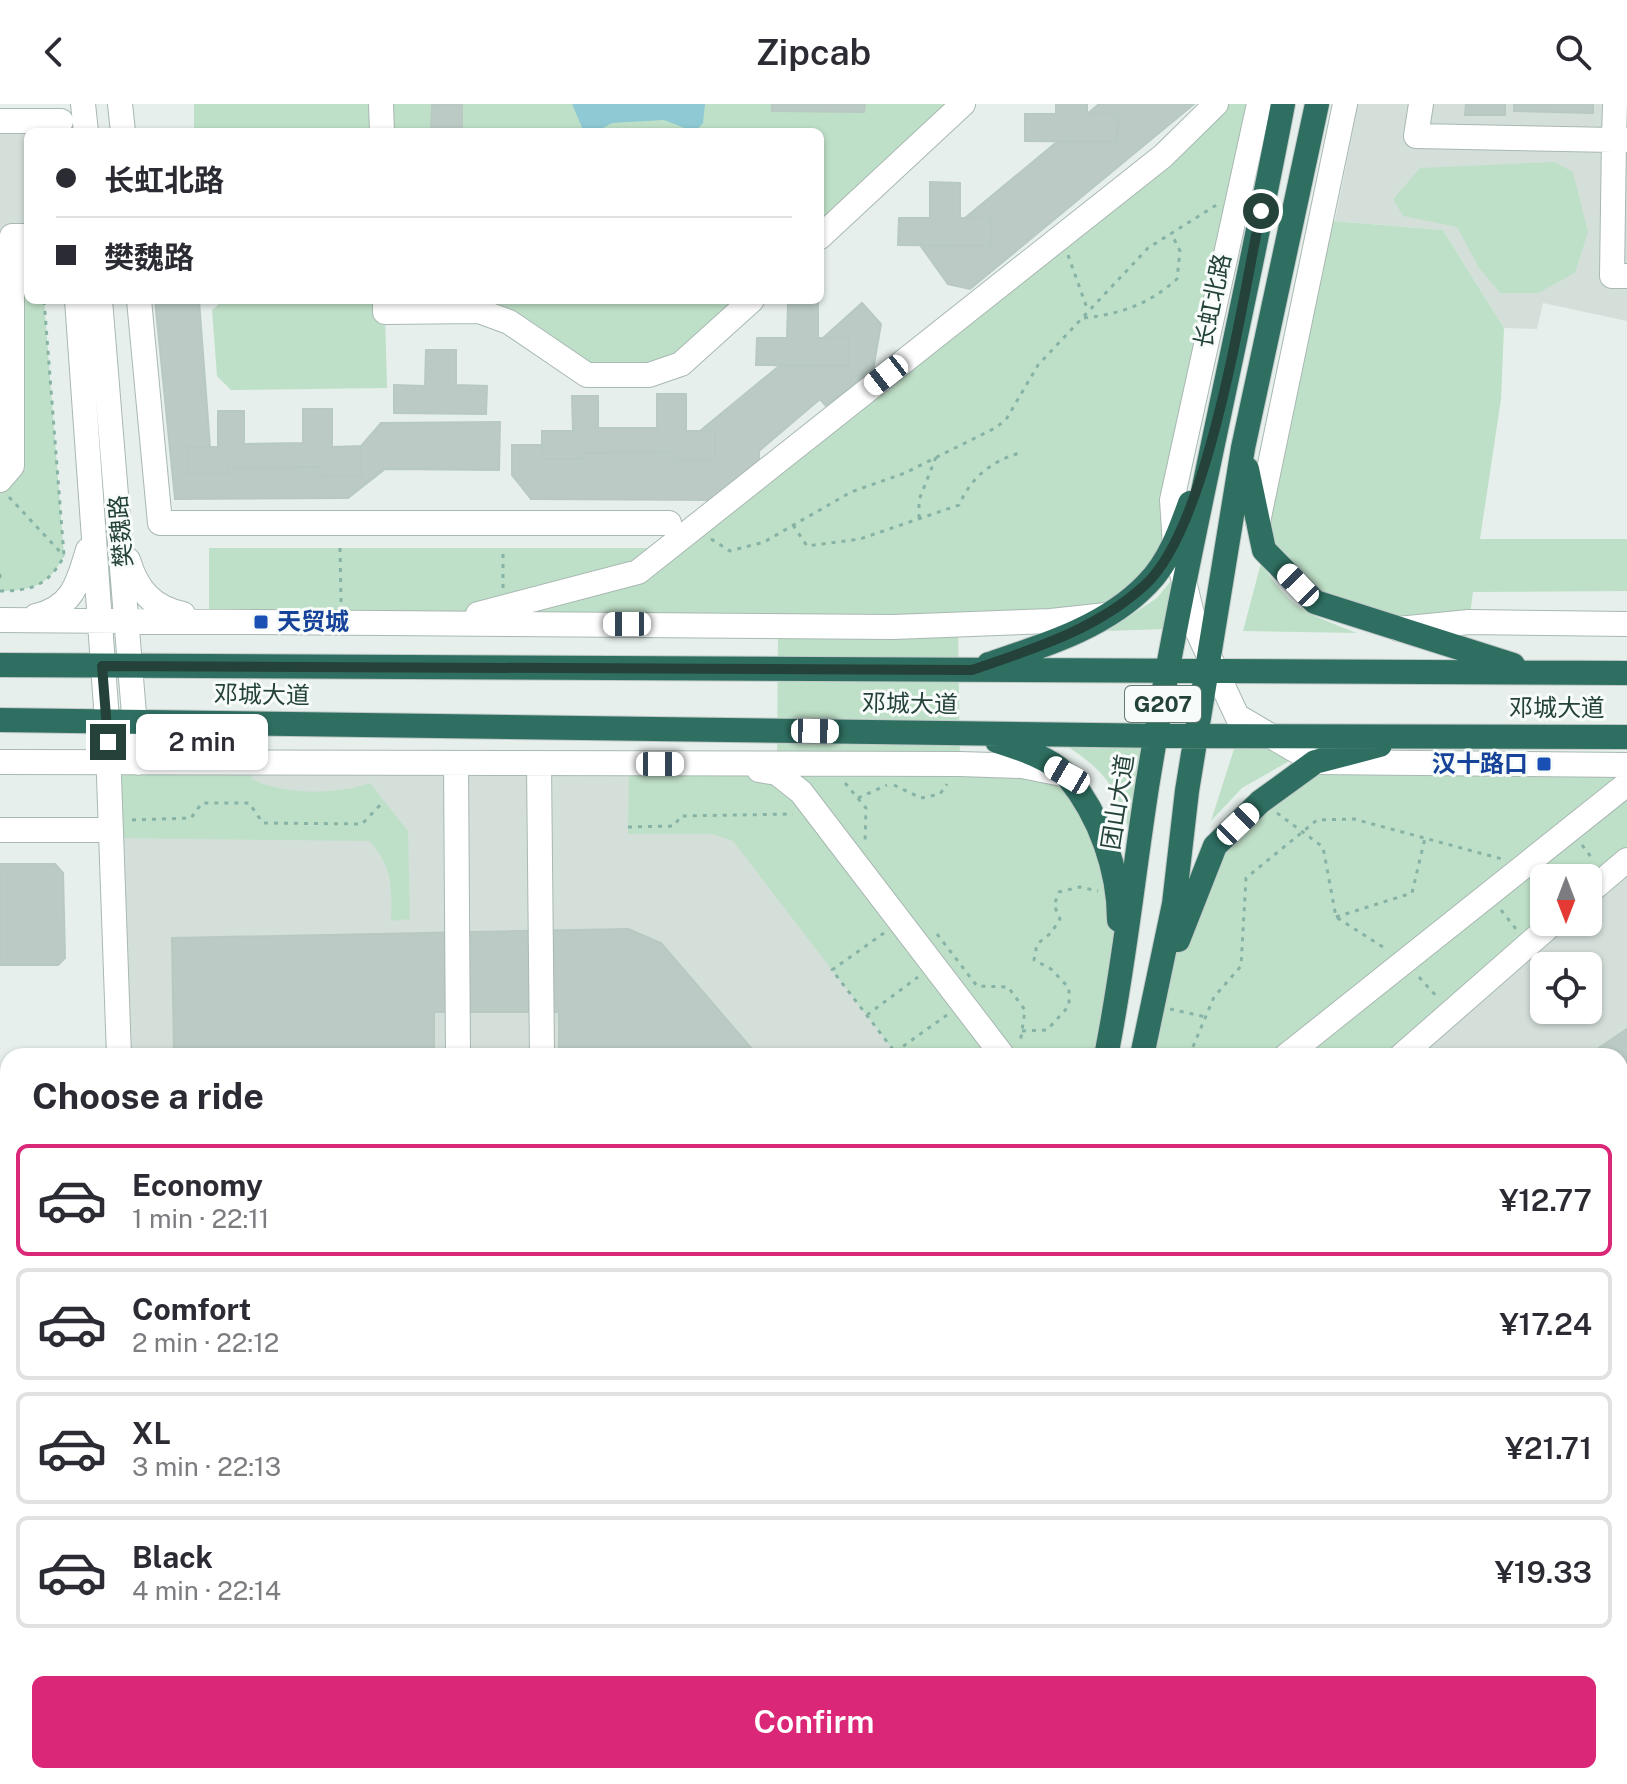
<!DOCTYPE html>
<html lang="en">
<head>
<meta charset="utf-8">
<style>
  :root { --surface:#fff; --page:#f2f2f3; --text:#2b2b33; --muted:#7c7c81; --line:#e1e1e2; --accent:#db2777 }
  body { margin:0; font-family:"Public Sans","Noto Sans SC",sans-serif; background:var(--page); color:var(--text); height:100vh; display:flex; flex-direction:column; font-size:30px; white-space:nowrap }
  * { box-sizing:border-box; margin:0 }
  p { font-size:26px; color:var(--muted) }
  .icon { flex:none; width:44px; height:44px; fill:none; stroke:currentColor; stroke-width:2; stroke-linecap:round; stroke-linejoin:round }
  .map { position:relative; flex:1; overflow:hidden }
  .side { position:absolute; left:0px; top:944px; width:1628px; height:736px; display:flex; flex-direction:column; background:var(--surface); border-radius:24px 24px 0 0; box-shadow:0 2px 6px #0004 }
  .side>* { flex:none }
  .top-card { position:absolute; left:24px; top:24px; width:800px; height:176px; border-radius:12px; box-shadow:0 2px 6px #0004; display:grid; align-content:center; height:176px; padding:0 32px; background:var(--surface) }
  .needle { width:52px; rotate:180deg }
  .tools { position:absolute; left:1530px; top:760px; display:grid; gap:16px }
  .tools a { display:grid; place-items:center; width:72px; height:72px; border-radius:12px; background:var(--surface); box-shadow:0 2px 6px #0004; font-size:40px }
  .end { position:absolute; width:36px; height:36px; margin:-18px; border:10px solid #24423a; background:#fff; box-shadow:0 0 0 4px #fff }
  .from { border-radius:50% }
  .bubble { position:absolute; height:56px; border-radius:12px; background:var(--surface); box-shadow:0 2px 6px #0004; font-size:26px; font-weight:600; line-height:56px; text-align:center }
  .car { position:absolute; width:24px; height:48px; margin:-24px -12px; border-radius:10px; box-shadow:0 0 6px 2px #0007; background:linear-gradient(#fff 24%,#345 0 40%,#fff 0 76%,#345 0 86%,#fff 0) }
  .top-card b { display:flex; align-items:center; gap:28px; height:76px; font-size:30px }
  .top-card b+b { border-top:2px solid var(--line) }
  .top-card i { width:20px; height:20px; background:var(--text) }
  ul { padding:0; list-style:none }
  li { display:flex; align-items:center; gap:24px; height:112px; margin:0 16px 12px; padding:0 16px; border:4px solid var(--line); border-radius:12px }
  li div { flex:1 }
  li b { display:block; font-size:30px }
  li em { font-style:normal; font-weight:600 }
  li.active { border-color:var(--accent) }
  li>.icon { width:72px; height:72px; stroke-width:1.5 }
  h2 { padding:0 32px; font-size:36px; line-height:96px }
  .cta { display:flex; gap:16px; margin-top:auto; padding:16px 32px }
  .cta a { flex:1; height:92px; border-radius:12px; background:var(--accent); color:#fff; font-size:32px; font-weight:600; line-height:92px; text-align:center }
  header { display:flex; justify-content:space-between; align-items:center; height:104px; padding:0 32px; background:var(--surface); font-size:36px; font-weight:600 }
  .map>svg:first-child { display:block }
  .built { fill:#d4dfda; fill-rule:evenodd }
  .green { fill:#bfe0c8 }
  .water { fill:#8ec9d4 }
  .building { fill:#bbcac4; stroke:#b8c9c2; stroke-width:2 }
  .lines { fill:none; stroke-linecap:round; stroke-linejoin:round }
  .minor-casing { stroke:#a8b8b2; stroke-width:26 }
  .highway-casing { stroke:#c2cac8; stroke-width:26 }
  .path { stroke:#86b3a5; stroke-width:3; stroke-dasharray:4 6; stroke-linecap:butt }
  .minor { stroke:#fff; stroke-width:24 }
  .highway { stroke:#2f6f62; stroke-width:24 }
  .route { stroke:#24423a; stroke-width:10 }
  .transit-dot { fill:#1a4fb4; stroke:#f7fbf9; stroke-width:3 }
  .labels { text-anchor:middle; stroke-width:6; stroke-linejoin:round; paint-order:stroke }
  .shield { fill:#f7fbf9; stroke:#637a73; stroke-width:2 }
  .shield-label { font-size:22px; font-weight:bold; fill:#24423a }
  .street-label { font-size:24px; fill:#24423a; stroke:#f7fbf9 }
  .transit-label { font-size:24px; font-weight:bold; fill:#164399; stroke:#f7fbf9; text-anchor:start }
</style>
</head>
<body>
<header><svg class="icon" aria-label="back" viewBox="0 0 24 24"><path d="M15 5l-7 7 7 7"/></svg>Zipcab<svg class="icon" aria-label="search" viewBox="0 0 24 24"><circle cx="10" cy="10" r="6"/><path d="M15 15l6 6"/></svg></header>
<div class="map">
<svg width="1627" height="1680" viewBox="0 0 1627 1680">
  <rect width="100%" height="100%" fill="#e6efeb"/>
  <path class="built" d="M1358 0H1627V217L1543 199 1537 225 1504 224 1443 126 1335 117Z
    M0 17 28 28V132L0 376Z
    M109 658 721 660 1003 952H119Z
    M1627 680V1369H1620V952H1286ZM1544 774H1588V818H1544ZM1544 862H1588V906H1544Z
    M144 1672H951L950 1680H145Z"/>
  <path class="green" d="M194 0H963L820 133V28H194Z
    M1216 0H1259L1175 441 1106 511 958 521 960 660 1067 671 1119 793 1106 952H898L733 737 712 730H628L629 660 777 668 778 522 209 514V444H668Z
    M1554 58 1573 68 1588 128 1575 169 1538 189H1500L1479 164 1457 123 1403 112 1393 95 1420 64Z
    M1321 116 1443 126 1504 224 1501 295 1480 435H1627V487L1473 488 1469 518 1393 525 1315 498 1264 446Z
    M12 132H28V196H44L64 452C49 481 32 487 0 487V376Z
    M385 196H751L681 260 587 271 509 218 385 208 387 284 231 286 217 272 212 206 220 199Z
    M1261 459C1293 508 1305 508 1357 529L1243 527Z
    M1183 462 1166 525 1107 527 1157 494Z
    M1060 637 1146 642 1130 729C1113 676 1105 668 1060 637Z
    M1235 642H1316L1242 684 1211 717Z
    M109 658 251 659 252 675C283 691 336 691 370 679L408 727 410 815 391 817C392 784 393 762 369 737L112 734Z
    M1315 658 1627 661V756L1588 774H1544V818L1401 952H1142L1157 888 1215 742Z
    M0 1447H8V1672H144L145 1680H0Z"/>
  <path class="water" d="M572 0H705L703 19 695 28 664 16 612 19 596 28H584Z"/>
  <path class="building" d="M772 0H865L864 8 772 7Z
    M1056 0H1087V10H1118L1117 38 1025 37V10H1056Z
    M1099 0H1194L970 185 948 180 920 141 991 142V114H965L1058 37 1117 38 1118 10H1087Z
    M1466 0H1505V11H1465Z
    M1514 0H1593V9L1514 7Z
    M432 1H462V28H431Z
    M930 78 960 79V114H991V142L898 141 899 114H930Z
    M155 196H199L210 343H188V370H228V364L320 363V372H361V342L381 319 500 318 499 366 385 365 348 394 175 395Z
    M788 199H818V234H849V262L756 261 757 234H787Z
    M862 199 881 220 873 266 826 302 820 295 759 347V364L718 396 531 395 512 371V341H542V355H583V349L674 348 675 357 715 356V327H700L779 262H849V234H823Z
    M426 246H456V281L487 282 486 310 394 309V281L425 282Z
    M657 290H686V327H715V356L675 357 674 348 583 349V355H542V327H573L572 292H598V324H657Z
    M303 305H332V343L361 342V372H320V363L228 364V370H188V343H218V307H244V340L303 339Z
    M0 760H55L63 769 65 854 58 861H0Z
    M628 825 661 839 758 952H559V908H434V952H174L172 834Z
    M1627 925V1179H1620V952H1587Z
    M0 1101H8V1129H0Z
    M1620 1179H1627V1198L1620 1197Z
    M1620 1224H1627V1279H1620Z
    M0 1505H8V1541H4V1549H0Z
    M23 1672H76L77 1680H39L38 1672Z
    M214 1672H437V1680H214Z
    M575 1672H777L775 1680H575Z"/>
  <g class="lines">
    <g class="minor-casing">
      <path id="minor" d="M83 0 86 28
        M120 0 123 28
        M381 0 382 28
        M1259 0 1172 396 1175 441 1195 522 1237 612 1315 658 1627 661
        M1421 0 1416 32 1614 36 1612 172H1627
        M1615 0 1614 36H1627
        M0 17H61
        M820 133 963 0
        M77 196 107 617 119 952
        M100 196 138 659
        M139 196 160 419H669
        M385 196V208L479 207 509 218 587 271H649L681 260 752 196
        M0 376 12 362V132H28
        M1258 418 1345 0
        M128 456C137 486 153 504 183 510
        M478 510 638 468 1163 52 1216 0
        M36 512C73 503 78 479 88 446
        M0 516 893 523 1051 517 1106 511
        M1398 525 1469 518 1627 520
        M0 658 960 660 1022 662 1067 671
        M456 659 458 952
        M539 660 542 952
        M759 666 777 669 801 688 1003 952
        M0 726H111
        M1588 789 1627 756
        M1286 952 1627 680
        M1401 952 1554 818
        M0 1083H8
        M0 1141H8
        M0 1290H8
        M1620 1369H1627
        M1620 1514 1627 1481
        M0 1592H8
        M14 1672 15 1680
        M144 1672 145 1680
        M465 1672V1680
        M549 1672V1680
        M1584 1680 1586 1672"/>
    </g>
    <g class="highway-casing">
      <path id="highway" d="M1247 365 1264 446 1315 498 1513 561
        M989 560C1043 542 1106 523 1147 480 1169 458 1180 427 1190 399
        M0 561 1627 569
        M0 616 1171 632 1627 633
        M997 637C1019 644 1053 655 1068 673 1100 712 1119 766 1119 816
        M1178 836 1215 742 1260 698 1315 658 1380 641
        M1106 952C1124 863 1133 773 1147 683 1184 454 1240 228 1283 0
        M1142 952 1174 800 1187 687 1243 344 1317 0
        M950 1680 951 1672
        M984 1680 985 1672"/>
    </g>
    <path class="path" d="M1068 151 1088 207
      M1084 214C1121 210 1149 200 1177 175L1180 147 1171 129
      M9 393 64 452
      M919 414V396L936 353
      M793 421 807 442 860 435 959 401C971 374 990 358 1019 349
      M711 435 730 447 764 438 851 388 905 369 997 323 1007 314 1038 261 1148 144 1218 100
      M340 444 341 498
      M0 470V480
      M503 484V444
      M0 487C32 487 49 481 64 452L44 196
      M845 679 866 704 865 739
      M894 681 921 694 940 690 947 680
      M858 694 887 681
      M1277 709 1323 743 1336 813 1386 845
      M132 716 191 714 202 699H249L263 719 362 720 384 697
      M628 723 674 722 681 712 793 710
      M1582 741 1594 757
      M1501 806 1516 825
      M1336 813 1412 789 1425 734
      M884 829 832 866 898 952
      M937 830 977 882 1008 883 1025 906 1020 940
      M1419 873 1438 894
      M1170 905 1206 913
      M867 911 918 873
      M1022 927 1047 926 1069 902V884L1051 865 1034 856 1037 840 1051 829 1060 815 1054 801 1059 788 1080 783 1098 787
      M895 948 947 911
      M1189 952 1214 893 1241 862 1246 774 1317 716 1354 715 1502 755"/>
    <use href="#minor" class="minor"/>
    <use href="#highway" class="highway"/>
  </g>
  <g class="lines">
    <path class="route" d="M108 638 102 562 972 566C1033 545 1096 526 1145 481 1209 423 1242 196 1261 107"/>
  </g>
  <g class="transit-dot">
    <rect x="253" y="510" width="16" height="16" rx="4"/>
    <rect x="1536" y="652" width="16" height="16" rx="4"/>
  </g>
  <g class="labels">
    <rect class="shield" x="1125" y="582" width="76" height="36" rx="6"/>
    <g class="shield-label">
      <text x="1163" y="608">G207</text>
    </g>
    <g class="street-label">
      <text transform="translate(1213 197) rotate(-78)" y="8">长虹北路</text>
      <text transform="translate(121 427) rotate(-95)" y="8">樊魏路</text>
      <text transform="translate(262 591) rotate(1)" y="8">邓城大道</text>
      <text transform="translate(910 600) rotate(1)" y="8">邓城大道</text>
      <text x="1557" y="612">邓城大道</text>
      <text transform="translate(1118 698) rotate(-81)" y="8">团山大道</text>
    </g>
    <g class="transit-label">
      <text x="277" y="526">天贸城</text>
      <text x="1528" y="668" text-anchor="end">汉十路口</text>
    </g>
  </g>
</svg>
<div class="tools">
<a><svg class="needle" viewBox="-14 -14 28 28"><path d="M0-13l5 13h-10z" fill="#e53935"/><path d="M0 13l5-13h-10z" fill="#7c7c81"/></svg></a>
<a><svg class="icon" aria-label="locate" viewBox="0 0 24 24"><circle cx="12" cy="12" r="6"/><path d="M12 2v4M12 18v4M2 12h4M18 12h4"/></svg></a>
</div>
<i class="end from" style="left:1261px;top:107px"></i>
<i class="end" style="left:108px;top:638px"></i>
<div class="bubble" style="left:136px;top:610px;width:132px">2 min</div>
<i class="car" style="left:886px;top:271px;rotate:232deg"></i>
<i class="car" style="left:1298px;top:481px;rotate:316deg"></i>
<i class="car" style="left:627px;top:520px;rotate:270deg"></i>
<i class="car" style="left:815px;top:627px;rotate:91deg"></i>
<i class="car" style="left:660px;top:660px;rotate:90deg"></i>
<i class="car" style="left:1067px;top:671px;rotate:300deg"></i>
<i class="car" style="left:1238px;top:720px;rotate:46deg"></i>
<div class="top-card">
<b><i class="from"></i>长虹北路</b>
<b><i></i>樊魏路</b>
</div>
<section class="side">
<h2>Choose a ride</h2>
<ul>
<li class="active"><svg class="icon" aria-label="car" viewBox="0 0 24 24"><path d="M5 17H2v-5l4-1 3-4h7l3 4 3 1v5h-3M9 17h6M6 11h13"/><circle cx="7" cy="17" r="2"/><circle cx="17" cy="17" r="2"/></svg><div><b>Economy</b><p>1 min · 22:11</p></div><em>¥12.77</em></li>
<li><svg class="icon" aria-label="car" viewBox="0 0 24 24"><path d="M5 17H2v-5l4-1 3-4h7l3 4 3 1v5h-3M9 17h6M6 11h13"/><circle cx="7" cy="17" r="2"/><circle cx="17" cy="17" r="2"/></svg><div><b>Comfort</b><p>2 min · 22:12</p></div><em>¥17.24</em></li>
<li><svg class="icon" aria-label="car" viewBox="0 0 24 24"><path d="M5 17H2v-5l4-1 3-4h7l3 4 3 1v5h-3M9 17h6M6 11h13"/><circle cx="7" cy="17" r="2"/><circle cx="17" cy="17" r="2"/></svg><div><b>XL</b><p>3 min · 22:13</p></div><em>¥21.71</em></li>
<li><svg class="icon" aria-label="car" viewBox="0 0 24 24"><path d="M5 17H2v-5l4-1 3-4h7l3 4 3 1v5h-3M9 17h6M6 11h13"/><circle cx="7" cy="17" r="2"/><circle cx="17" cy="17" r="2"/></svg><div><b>Black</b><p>4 min · 22:14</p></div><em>¥19.33</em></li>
</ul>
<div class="cta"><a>Confirm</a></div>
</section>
</div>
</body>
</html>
